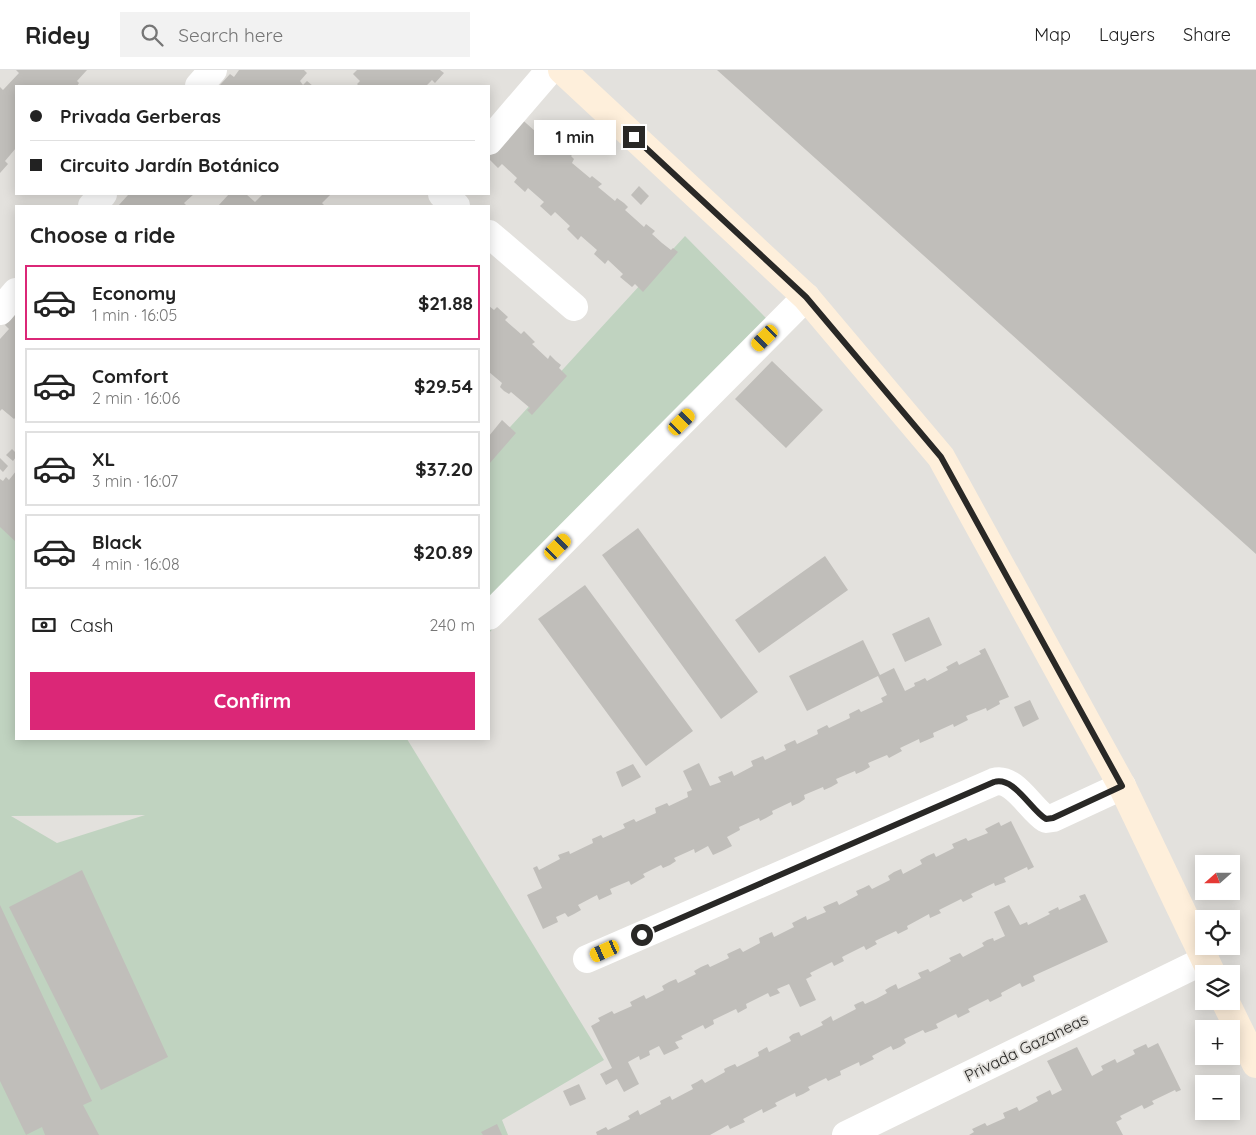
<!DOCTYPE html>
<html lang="en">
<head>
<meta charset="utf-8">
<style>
  :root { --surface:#fff; --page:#f2f2f2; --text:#222; --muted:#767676; --line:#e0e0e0; --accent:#db2777 }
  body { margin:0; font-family:Quicksand,sans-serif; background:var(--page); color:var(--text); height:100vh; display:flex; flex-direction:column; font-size:19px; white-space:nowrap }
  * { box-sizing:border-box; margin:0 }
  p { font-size:16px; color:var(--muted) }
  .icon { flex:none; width:28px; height:28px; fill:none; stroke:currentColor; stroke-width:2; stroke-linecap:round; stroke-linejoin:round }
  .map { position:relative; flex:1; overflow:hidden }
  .side { position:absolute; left:15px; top:135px; width:475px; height:535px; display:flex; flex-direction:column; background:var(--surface); border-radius:0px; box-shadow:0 2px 12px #0003 }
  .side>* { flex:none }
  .guide { position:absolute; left:15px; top:15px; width:475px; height:110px; border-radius:0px; box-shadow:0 2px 12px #0003; display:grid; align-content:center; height:110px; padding:0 15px; background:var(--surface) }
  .needle { width:32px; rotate:249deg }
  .controls { position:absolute; left:1195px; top:785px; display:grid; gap:10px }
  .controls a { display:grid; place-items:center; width:45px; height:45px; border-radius:0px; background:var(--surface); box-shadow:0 2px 12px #0003; font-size:25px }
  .end { position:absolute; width:22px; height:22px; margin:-11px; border:6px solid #292826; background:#fff; box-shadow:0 0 0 2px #fff }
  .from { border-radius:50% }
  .bubble { position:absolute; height:35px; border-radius:0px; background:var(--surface); box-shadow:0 2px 12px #0003; font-size:16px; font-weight:800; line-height:35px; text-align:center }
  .car { position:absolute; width:15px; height:30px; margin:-15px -8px; border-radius:6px; box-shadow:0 0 4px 1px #0007; background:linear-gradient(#f5c518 24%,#345 0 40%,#f5c518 0 76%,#345 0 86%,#f5c518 0) }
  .guide b { display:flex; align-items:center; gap:18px; height:48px; font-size:19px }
  .guide b+b { border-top:1px solid var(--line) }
  .guide i { width:12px; height:12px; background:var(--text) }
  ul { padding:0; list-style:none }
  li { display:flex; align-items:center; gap:15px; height:75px; margin:0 10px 8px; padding:0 5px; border:2px solid var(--line); border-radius:0px }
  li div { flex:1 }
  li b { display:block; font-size:19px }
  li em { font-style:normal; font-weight:800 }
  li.on { border-color:var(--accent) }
  li>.icon { width:45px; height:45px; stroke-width:1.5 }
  h2 { padding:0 15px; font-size:22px; line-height:60px }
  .pay { display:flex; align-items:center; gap:12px; height:55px; padding:0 15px; font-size:19px }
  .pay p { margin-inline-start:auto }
  .action { display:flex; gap:10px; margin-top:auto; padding:10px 15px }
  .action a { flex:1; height:58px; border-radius:0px; background:var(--accent); color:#fff; font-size:20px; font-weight:800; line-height:58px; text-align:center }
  header { display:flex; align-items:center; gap:30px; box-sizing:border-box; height:70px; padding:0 25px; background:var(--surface); border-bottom:1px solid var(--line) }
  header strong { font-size:24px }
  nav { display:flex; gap:28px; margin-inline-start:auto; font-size:18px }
  .search { width:350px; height:45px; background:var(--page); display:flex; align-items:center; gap:12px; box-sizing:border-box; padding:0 18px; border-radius:0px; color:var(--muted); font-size:19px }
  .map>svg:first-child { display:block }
  .green { fill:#c0d3c0; fill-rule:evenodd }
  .building { fill:#c0beba }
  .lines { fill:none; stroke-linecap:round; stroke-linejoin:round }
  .street { stroke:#fff; stroke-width:28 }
  .secondary { stroke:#feefdb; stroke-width:28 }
  .route { stroke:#292826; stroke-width:6 }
  .labels { text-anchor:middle; stroke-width:4; stroke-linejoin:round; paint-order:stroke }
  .street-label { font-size:16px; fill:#292826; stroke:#e3e1dd }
</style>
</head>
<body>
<header>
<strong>Ridey</strong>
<div class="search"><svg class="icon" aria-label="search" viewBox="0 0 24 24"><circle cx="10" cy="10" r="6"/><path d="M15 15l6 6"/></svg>Search here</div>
<nav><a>Map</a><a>Layers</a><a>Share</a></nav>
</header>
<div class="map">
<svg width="1256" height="1065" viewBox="0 0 1256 1065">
  <rect width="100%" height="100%" fill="#e3e1dd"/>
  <path class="green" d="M685 166 767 249 489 563V380Z
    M0 453 16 467V669H407L604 990 502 1050 508 1065H0ZM145 745 57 773 11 746Z"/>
  <path class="building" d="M16 0H87L77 11 79 13 77 16H16V78L5 91 8 94 0 103V17L3 20 19 3Z
    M239 0H304L307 3 300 11 303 15 307 11 313 16 220 15 230 4 234 7Z
    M357 0H440L444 3 435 13 432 10 426 16H359L357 14 360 11 353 4Z
    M717 0H1256V484Z
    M517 45 536 62 540 57 549 65 545 70 558 81 571 66 581 75 571 86 574 89 572 93 590 108 592 106 602 114 598 117 615 131 617 128 624 133 628 137 625 140 644 157 646 154 655 161 652 164 662 173 671 180 673 178 678 182 643 222 635 214 632 217 620 207 623 204 608 190 605 194 594 184 597 180 581 166 578 170 567 159 570 156 555 142 551 146 540 136 544 132 528 118 525 122 514 112 517 108 502 94 498 98 489 89V84Z
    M639 116 649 126 641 135 631 125Z
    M126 124H194L184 133 187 136H118L128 125Z
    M229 124H246L255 132 263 124H331L322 133 325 136H218Z
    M489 236 494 240 497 237 508 247 505 250 521 264 524 261 535 272 532 274 548 289 550 285 556 291 561 295 559 298 567 306 532 345 527 340 530 338 511 322 509 324 504 321 500 317 502 313 489 302Z
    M15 244 16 329 15 331 16 333V347L14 349 2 339 0 341V269L9 259 5 255Z
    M772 291 823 340 786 378 735 329Z
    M502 350 516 363 489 394V366Z
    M12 379 16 383V387L13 391 6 385Z
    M0 388 8 396 3 402 0 399Z
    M16 401V472L0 457V409L3 411 6 407 9 410Z
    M638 458 758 622 721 649 602 485Z
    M825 486 848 520 759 583 735 550Z
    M585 515 693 661 646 696 538 549Z
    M929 547 942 575 905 592 892 564Z
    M863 570 880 605 894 598 905 621 915 616 914 613 919 611 925 608 927 611 948 600 946 597 957 591 959 595 981 584 979 581 985 578 1009 627 999 631 1000 634 987 641 986 638 966 646 968 650 954 657 953 654 933 663 934 667 920 673 919 669 900 678 902 681 889 688 887 685 868 693 870 697 863 701 856 704 855 701 836 709 838 713 831 717 824 720 823 717 804 725 805 729 799 733 792 736 791 732 772 741 773 744 766 748 760 751 759 748 739 757 740 760 727 767 732 776 722 781 713 785 708 776 695 783 694 779 674 788 676 791 670 795 663 798 661 795 643 804 645 807 631 815 629 811 610 819 612 824 599 830 597 825 578 835 581 840 574 844 568 847 565 843 556 847 558 852 543 859 527 825 542 818 533 798 537 796 539 800 560 789 558 785 569 781 570 784 593 773 592 769 601 765 603 768 625 758 623 754 634 749 636 752 656 743 655 738 667 733 669 736 688 727 687 722 692 720 683 701 699 693 710 716 721 712 718 707 732 701 734 706 753 696 751 691 763 686 765 690 786 680 784 675 795 670 797 674 818 664 817 660 827 655 829 658 850 648 849 644 859 639 861 642 883 632 881 628 887 625 878 606 807 641 789 606Z
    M1030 630 1039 649 1023 657 1014 637Z
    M633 694 641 707 622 717 616 702Z
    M1011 751 1034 797 1028 800 1027 797 1004 808 1006 812 995 816 994 813 971 824 973 827 963 832 961 829 939 840 941 843 930 848 929 844 907 856 908 859 898 864 896 861 875 871 877 874 866 880 864 876 842 887 844 891 834 896 832 892 810 903 812 906 806 909 816 930 800 937 789 914 777 919 780 923 770 927 768 923 746 934 747 938 738 943 736 939 713 950 714 954 705 959 703 955 681 966 683 969 675 972 679 978 664 985 659 976 649 981 650 985 640 990 639 986 628 992 639 1014 624 1022 617 1009 606 1015 600 1004 612 998 591 956 600 951 598 948 612 941 614 944 632 936 630 932 644 925 646 929 664 920 662 916 669 912 676 909 678 913 696 904 694 901 701 897 708 894 710 897 729 888 727 884 740 878 743 882 760 873 759 868 772 862 774 867 794 857 792 853 806 846 807 850 826 842 823 837 837 831 839 835 858 825 856 821 863 818 869 815 872 819 890 810 888 806 894 802 901 799 903 804 922 794 920 790 927 786 934 783 936 787 954 778 952 774 966 768 968 771 988 763 985 759 999 752 1001 756Z
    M82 800 168 987 101 1020 9 837Z
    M1085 824 1108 872 1033 906 1035 911 1022 917 1020 913 1001 923 1002 926 990 932 988 929 968 939 970 942 958 948 956 944 936 954 938 958 925 963 923 960 904 969 906 973 900 977 893 980 891 976 872 986 874 989 860 996 859 992 840 1001 841 1005 828 1011 826 1008 808 1017 810 1020 803 1024 796 1027 795 1023 775 1033 777 1036 763 1043 762 1039 743 1049 745 1052 730 1059 728 1055 710 1065H597L596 1062 606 1057 608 1060 630 1049 628 1046 638 1040 640 1045 661 1034 660 1031 670 1026 672 1030 693 1019 691 1015 697 1012 702 1009 705 1013 725 1002 724 999 728 997 735 994 737 997 759 986 758 982 767 977 769 982 791 971 789 967 793 964 799 962 801 966 823 955 821 952 831 946 833 951 856 939 854 935 858 933 863 931 865 934 876 929 887 923 885 920 890 917 896 914 898 919 921 908 918 903 928 899 930 902 951 891 949 888 960 883 963 887 984 876 982 873 987 870 993 868 994 871 1005 866 994 842 1009 835 1020 855 1027 852 1028 855 1050 844 1048 842 1058 837 1059 840 1081 830 1079 826Z
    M0 835 92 1031 83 1035 99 1065H45L42 1057 26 1065 0 1011Z
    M1158 973 1181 1020 1176 1022 1175 1020 1152 1031 1154 1034 1144 1039 1142 1035 1120 1046 1122 1049 1116 1052 1123 1065H969L974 1062 972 1059 985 1053 987 1056 1005 1048 1003 1043 1017 1037 1019 1041 1038 1031 1036 1027 1050 1020 1052 1025 1062 1020 1047 991 1077 977 1092 1006 1103 1000 1101 996 1115 989 1117 993 1135 984 1133 980 1146 974 1148 978Z
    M579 1014 586 1029 570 1036 563 1021Z
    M497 1054 502 1065H483L481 1062Z"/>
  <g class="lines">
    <path class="street" d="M199 16 213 0
      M489 71 550 0
      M442 124 456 136
      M92 136 103 124
      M489 164 574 237
      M0 241 16 222
      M489 546 806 227
      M587 889 994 712C1014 706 1030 739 1046 749L1053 748 1122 716
      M846 1065 1205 890"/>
    <path class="secondary" d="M562 0 806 227 941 387 1122 716 1212 904
      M1225 931 1256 994"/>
  </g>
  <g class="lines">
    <path class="route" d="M634 67 806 227 941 387 1122 716 1053 748 1046 749C1030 739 1014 706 994 712L642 865"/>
  </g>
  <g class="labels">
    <g class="street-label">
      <text transform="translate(1026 977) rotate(-26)" y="6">Privada Gazaneas</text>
    </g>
  </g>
</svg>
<div class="controls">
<a><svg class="needle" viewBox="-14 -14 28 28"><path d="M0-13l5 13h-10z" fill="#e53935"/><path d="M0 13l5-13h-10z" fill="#767676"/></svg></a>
<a><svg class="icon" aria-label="locate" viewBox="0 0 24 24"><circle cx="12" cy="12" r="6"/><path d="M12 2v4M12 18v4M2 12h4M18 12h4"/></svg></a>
<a><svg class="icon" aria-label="layers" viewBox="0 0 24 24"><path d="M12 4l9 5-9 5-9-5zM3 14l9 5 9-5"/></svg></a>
<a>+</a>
<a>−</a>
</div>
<i class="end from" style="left:642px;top:865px"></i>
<i class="end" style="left:634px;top:67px"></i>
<div class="bubble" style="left:534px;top:50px;width:82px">1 min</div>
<i class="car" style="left:765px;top:268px;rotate:225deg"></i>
<i class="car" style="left:682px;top:352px;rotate:45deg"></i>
<i class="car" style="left:558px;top:477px;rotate:45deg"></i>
<i class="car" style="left:605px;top:881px;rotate:246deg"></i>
<div class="guide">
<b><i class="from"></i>Privada Gerberas</b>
<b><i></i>Circuito Jardín Botánico</b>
</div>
<section class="side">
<h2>Choose a ride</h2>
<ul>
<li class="on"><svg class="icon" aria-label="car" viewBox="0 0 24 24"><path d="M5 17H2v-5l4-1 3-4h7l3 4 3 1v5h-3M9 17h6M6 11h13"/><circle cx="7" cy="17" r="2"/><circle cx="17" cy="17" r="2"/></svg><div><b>Economy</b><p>1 min · 16:05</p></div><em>$21.88</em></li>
<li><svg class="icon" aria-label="car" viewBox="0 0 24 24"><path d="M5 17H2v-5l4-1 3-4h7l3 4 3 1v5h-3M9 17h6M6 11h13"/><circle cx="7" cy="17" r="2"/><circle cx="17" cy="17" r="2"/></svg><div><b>Comfort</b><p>2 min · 16:06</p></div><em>$29.54</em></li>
<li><svg class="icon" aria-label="car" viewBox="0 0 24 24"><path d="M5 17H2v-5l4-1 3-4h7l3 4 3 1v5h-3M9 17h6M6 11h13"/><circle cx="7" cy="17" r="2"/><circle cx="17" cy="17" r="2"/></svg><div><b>XL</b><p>3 min · 16:07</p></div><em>$37.20</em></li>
<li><svg class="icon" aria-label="car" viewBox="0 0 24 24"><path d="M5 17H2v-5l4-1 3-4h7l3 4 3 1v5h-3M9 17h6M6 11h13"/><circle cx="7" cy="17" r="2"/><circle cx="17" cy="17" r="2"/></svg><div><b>Black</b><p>4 min · 16:08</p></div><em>$20.89</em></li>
</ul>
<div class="pay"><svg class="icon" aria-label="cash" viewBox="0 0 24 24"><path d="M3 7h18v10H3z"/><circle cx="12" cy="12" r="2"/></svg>Cash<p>240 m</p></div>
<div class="action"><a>Confirm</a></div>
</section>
</div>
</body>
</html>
